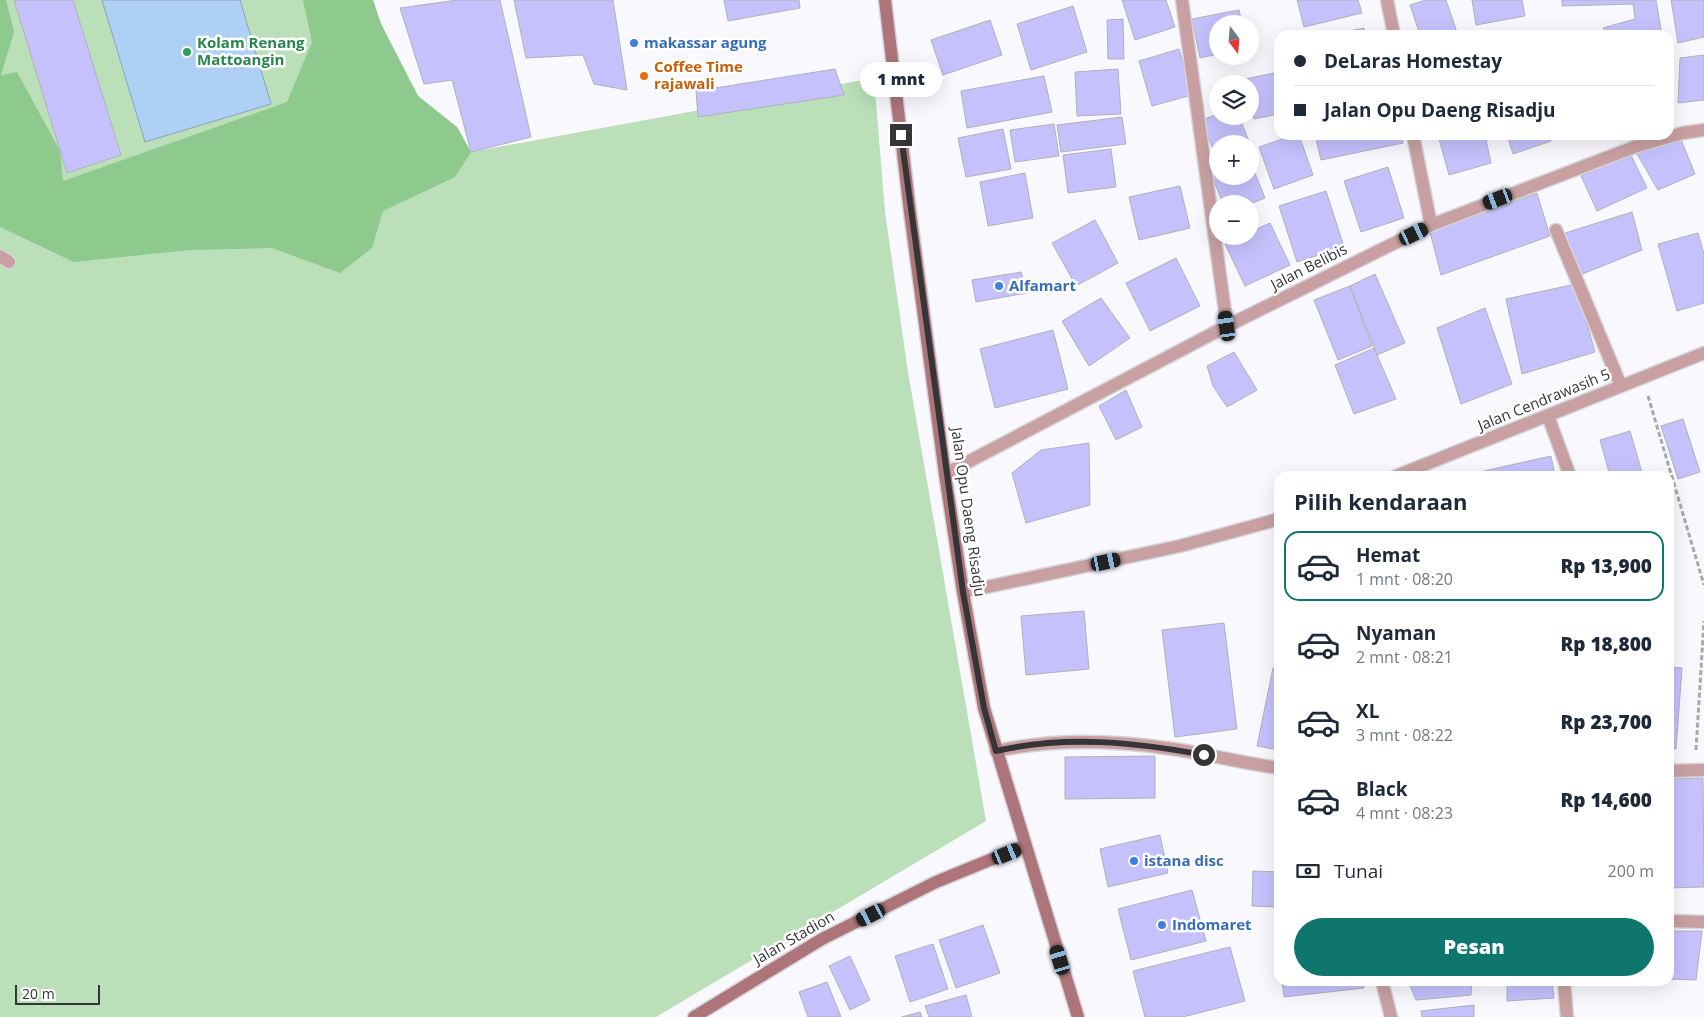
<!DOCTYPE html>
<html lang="id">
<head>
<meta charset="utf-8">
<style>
  :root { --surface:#fff; --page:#f6f6f7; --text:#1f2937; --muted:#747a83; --line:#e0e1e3; --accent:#0f766e }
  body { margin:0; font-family:"Open Sans",sans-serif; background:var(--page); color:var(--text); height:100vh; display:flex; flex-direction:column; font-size:19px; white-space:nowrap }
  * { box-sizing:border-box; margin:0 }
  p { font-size:16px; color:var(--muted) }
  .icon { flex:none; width:28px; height:28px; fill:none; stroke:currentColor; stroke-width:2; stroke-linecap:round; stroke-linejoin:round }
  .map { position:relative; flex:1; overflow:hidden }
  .side { position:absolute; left:1274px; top:471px; width:400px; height:515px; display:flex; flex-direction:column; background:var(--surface); border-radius:15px; box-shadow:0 5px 20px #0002 }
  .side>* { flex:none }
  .guide { position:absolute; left:1274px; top:30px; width:400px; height:110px; border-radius:15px; box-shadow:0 5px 20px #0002; display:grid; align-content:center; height:110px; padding:0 20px; background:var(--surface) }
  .needle { width:32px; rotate:164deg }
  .fabs { position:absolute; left:1209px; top:15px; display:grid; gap:10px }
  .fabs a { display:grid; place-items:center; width:50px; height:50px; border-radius:50%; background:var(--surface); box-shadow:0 5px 20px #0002; font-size:25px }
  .scale { position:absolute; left:15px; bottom:12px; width:85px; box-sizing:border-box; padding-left:5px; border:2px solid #353537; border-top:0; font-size:14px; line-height:18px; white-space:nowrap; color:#353537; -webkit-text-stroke:4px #fff; paint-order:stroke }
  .end { position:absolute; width:22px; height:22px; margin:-11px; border:6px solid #353537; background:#fff; box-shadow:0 0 0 2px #fff }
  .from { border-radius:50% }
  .bubble { position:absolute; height:35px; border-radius:18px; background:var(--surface); box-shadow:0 5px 20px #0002; font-size:16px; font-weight:800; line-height:35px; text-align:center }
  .car { position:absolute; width:15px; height:30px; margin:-15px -8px; border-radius:6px; box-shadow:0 0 4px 1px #0007; background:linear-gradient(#222 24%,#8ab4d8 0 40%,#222 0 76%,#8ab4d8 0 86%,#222 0) }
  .guide b { display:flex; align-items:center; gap:18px; height:48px; font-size:19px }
  .guide b+b { border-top:1px solid var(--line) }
  .guide i { width:12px; height:12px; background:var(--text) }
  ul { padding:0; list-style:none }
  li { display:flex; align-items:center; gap:15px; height:70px; margin:0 10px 8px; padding:0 10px; border:2px solid transparent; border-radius:15px }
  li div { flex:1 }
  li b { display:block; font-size:19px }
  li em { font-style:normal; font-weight:800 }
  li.on { border-color:var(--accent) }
  li>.icon { width:45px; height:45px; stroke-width:1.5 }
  h2 { padding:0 20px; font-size:22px; line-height:60px }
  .pay { display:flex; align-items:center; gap:12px; height:55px; padding:0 20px; font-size:19px }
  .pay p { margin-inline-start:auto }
  .button { display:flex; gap:10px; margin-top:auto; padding:10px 20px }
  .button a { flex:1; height:58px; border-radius:30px; background:var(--accent); color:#fff; font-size:20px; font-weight:800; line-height:58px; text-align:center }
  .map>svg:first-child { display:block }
  .green { fill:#badfb9 }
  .forest { fill:#8ec98d }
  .water { fill:#afd0f5; stroke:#8aa2bc }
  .building { fill:#c4c1fd; stroke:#b1b1b8 }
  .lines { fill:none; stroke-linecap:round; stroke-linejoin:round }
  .lane-casing { stroke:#d5d5da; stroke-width:15 }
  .street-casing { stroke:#d5d5da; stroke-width:15 }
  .secondary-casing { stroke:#d5d5da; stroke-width:15 }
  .path { stroke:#a9a9ad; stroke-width:3; stroke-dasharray:5 2.5; stroke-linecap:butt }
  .lane { stroke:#c8a0a2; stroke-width:12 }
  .street { stroke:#c8a0a2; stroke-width:12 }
  .secondary { stroke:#ad7579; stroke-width:12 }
  .route { stroke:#353537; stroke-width:6 }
  .shop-dot { fill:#3f7fe0; stroke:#fff; stroke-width:2 }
  .leisure-dot { fill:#2e9e5b; stroke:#fff; stroke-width:2 }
  .food-dot { fill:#e8710a; stroke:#fff; stroke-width:2 }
  .labels { text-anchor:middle; stroke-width:5; stroke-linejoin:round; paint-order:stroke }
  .leisure-label { font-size:15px; font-weight:bold; fill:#27864d; stroke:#fff; text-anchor:start }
  .shop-label { font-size:15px; font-weight:bold; fill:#366cbe; stroke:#fff; text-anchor:start }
  .food-label { font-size:15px; font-weight:bold; fill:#c56008; stroke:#fff; text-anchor:start }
  .street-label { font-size:15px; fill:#353537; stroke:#fff }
</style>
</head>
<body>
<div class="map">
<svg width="1704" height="1017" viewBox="0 0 1704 1017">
  <rect width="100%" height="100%" fill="#f8f8fe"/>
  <path class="green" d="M0 0H373L381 24 418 96 457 127 471 152 874 78 885 212 908 372 986 821 656 1017H0Z"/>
  <path class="forest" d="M0 0H6L14 32 1 75 17 72 60 151 63 181 287 102 312 42 303 0H373L381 24 418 96 457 127 471 152 455 177 383 211 372 248 340 273 272 248 189 250 74 262 0 227Z"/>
  <path class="water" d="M102 0H240L271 104 145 142Z"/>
  <path class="building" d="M14 0H73L121 155 67 173Z
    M457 0H500L531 137 471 152 452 80 424 84 400 8Z
    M514 0H613L627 90 594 84 583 55 526 58Z
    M724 0H799L800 8 728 21Z
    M1122 0H1166L1175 27 1135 40Z
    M1297 0H1358L1362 13 1304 27Z
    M1426 0H1446L1458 35H1420L1410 5Z
    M1472 0H1522L1525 16 1476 25Z
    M1562 0H1656L1662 35H1609L1603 28 1635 19 1633 4 1562 6Z
    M1671 0H1704V37L1678 43Z
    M1073 6 1087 52 1031 70 1017 24Z
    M1239 10 1242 24H1218V54L1200 58 1192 19Z
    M1123 19 1124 59H1108L1107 20Z
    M990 20 1002 55 943 75 931 40Z
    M1364 28 1366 35H1329Z
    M1179 49 1192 95 1152 106 1139 61Z
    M1704 55V100L1678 103 1680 58Z
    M835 69 844 95 698 117 696 91Z
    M1118 69 1121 114 1077 116 1075 72Z
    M1279 72V114L1254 119 1250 103V84H1246L1245 79Z
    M1044 76 1052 112 967 128 961 91Z
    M1218 114V116H1239L1250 144H1218L1217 160 1202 120Z
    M1122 117 1126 144 1061 152 1057 125Z
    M1054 124 1059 156 1015 162 1010 130Z
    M1003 129 1011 169 966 177 958 138Z
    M1294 135H1299L1313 175 1274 189 1259 147Z
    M1315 135H1402L1403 143 1321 160Z
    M1438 135H1485L1491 163 1449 175Z
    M1507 135H1549L1551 141 1513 154Z
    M1680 137 1695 174 1658 190 1637 154Z
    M1111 149 1116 187 1068 193 1063 155Z
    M1630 153 1647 188 1597 211 1581 176Z
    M1250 161 1265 198 1250 204H1223L1212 176 1218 174V176H1250Z
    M1388 167 1404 218 1361 232 1344 181Z
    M1025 173 1033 218 988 226 980 182Z
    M1180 186 1190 228 1139 240 1129 197Z
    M1326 191 1344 247 1297 262 1279 206Z
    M1537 193 1550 236 1441 275 1430 232Z
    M1632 212 1642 250 1580 275 1562 234Z
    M1095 220 1118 263 1076 286 1052 243Z
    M1270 223 1290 265 1245 286 1225 244 1241 236H1250V232Z
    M1698 233 1704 254V303L1677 311 1658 244Z
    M1176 258 1200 306 1150 331 1126 283Z
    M1021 272 1027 293 976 302 972 280Z
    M1375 274 1405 343 1377 355 1350 286Z
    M1576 284 1595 352 1522 374 1506 299Z
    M1350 286 1372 346 1338 360 1314 300Z
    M1101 298 1130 338 1089 366 1062 321Z
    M1485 308 1512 384 1461 404 1437 328Z
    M1053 330 1068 389 995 408 980 349Z
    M1374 348 1396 399 1354 414 1335 365Z
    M1234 352 1257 390 1227 407 1213 386 1207 366Z
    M1126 390 1142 427 1116 440 1099 406Z
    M1683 419 1700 472 1678 479 1661 426Z
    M1630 431 1643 476H1610L1600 440Z
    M1089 443 1090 505 1026 523 1012 473 1041 450Z
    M1551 456 1555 476H1485L1484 471Z
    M1084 611 1089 669 1026 675 1021 616Z
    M1277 620H1279V664H1276Z
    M1224 623 1237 729 1175 737 1162 630Z
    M1669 667 1682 668 1676 749 1669 748Z
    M1273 668 1279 669V750L1257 746Z
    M1155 756V798L1065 799V757Z
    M1669 778H1703L1704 887 1669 888Z
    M1160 835 1168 873 1108 887 1100 849Z
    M1253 871 1279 872V907L1252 906Z
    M1192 890 1206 941 1131 960 1118 909Z
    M983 925 1000 973 956 988 939 940Z
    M1669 931H1702L1696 980 1669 979Z
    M933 944 948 989 910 1002 895 956Z
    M1230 947 1245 1001 1183 1017H1145L1133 971Z
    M850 956 870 1000 850 1010 829 966Z
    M1282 981H1363L1364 988 1284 997Z
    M1408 981H1472L1471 995 1416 1000Z
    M1507 981H1552L1554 998 1507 1001Z
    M827 982 841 1017H808L799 992Z
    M966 995 972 1017H929L925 1006Z
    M1474 1005V1017H1422L1421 1011Z
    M920 1012 922 1017H902Z"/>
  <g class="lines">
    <g class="lane-casing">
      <path id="lane" d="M0 256 9 262"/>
    </g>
    <g class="street-casing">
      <path id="street" d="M1182 0 1227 326
        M1387 0 1394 35
        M1413 135 1431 225
        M1556 230 1621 386
        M1548 416 1570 476
        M945 474 1227 326 1431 225 1637 146 1683 133 1704 130
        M1396 476 1704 353
        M963 592 1180 546 1279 519
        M996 751C1052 739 1109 740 1166 748 1204 753 1241 763 1279 768
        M1669 771 1704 770
        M1669 921 1704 922
        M1382 981 1391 1017
        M1564 981 1567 1017"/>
    </g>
    <g class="secondary-casing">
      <path id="secondary" d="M885 0 910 212 945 474 963 592 984 708 1078 1017
        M694 1017 822 939 936 882 1024 846"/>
    </g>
    <path class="path" d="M1648 396 1704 585
      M1696 750 1704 621"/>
    <use href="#lane" class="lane"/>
    <use href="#street" class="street"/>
    <use href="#secondary" class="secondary"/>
  </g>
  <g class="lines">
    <path class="route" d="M901 135 963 592 984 708 996 751C1065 735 1135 742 1204 755"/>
  </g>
  <g class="shop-dot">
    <circle cx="634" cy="43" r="5"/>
    <circle cx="999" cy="286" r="5"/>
    <circle cx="1134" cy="861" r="5"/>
    <circle cx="1162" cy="925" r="5"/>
  </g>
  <circle class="leisure-dot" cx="187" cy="52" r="5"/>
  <circle class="food-dot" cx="644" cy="76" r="5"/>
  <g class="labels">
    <g class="leisure-label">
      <text x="197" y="48">Kolam Renang<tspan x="197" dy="17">Mattoangin</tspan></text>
    </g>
    <g class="shop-label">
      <text x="644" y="48">makassar agung</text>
      <text x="1009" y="291">Alfamart</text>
      <text x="1144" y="866">istana disc</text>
      <text x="1172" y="930">Indomaret</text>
    </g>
    <g class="food-label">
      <text x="654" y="72">Coffee Time<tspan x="654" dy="17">rajawali</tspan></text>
    </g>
    <g class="street-label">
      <text transform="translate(1309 267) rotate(-27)" y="5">Jalan Belibis</text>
      <text transform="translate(1544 400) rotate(-22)" y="5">Jalan Cendrawasih 5</text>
      <text transform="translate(968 512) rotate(82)" y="5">Jalan Opu Daeng Risadju</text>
      <text transform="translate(794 938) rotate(-30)" y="5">Jalan Stadion</text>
    </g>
  </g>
</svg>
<div class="fabs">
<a><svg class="needle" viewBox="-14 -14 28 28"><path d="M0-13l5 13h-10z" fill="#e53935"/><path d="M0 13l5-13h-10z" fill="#747a83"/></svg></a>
<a><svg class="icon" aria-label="layers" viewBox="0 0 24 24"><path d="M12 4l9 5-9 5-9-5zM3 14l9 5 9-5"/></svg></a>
<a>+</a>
<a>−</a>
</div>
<div class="scale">20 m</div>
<i class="end from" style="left:1204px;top:755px"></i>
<i class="end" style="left:901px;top:135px"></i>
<div class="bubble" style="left:860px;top:62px;width:82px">1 mnt</div>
<i class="car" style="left:1498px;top:199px;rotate:249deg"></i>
<i class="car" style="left:1414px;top:234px;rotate:64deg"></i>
<i class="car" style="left:1227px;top:326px;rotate:352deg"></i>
<i class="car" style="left:1106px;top:562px;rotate:78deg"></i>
<i class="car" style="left:1007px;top:854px;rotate:68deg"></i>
<i class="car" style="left:871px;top:915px;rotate:243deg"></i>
<i class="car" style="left:1060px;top:960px;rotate:343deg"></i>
<div class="guide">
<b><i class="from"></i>DeLaras Homestay</b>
<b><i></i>Jalan Opu Daeng Risadju</b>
</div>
<section class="side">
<h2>Pilih kendaraan</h2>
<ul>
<li class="on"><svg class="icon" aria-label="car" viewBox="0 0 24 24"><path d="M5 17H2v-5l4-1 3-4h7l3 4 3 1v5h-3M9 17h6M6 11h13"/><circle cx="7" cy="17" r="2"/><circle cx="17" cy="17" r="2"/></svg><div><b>Hemat</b><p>1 mnt · 08:20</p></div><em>Rp 13,900</em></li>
<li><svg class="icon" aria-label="car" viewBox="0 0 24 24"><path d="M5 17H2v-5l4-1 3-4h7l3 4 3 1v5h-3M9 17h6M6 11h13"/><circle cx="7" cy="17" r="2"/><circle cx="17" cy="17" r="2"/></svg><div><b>Nyaman</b><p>2 mnt · 08:21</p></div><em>Rp 18,800</em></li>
<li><svg class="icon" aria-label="car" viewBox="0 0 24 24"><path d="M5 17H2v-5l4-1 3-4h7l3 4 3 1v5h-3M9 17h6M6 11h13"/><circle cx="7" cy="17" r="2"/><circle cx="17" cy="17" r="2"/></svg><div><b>XL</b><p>3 mnt · 08:22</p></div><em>Rp 23,700</em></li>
<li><svg class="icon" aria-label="car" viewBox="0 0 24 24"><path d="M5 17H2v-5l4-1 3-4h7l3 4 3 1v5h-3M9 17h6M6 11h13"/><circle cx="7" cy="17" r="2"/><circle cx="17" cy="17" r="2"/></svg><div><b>Black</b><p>4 mnt · 08:23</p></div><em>Rp 14,600</em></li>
</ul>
<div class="pay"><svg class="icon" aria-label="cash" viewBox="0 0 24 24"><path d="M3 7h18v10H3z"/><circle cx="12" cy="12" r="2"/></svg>Tunai<p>200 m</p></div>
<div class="button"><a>Pesan</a></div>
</section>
</div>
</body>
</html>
